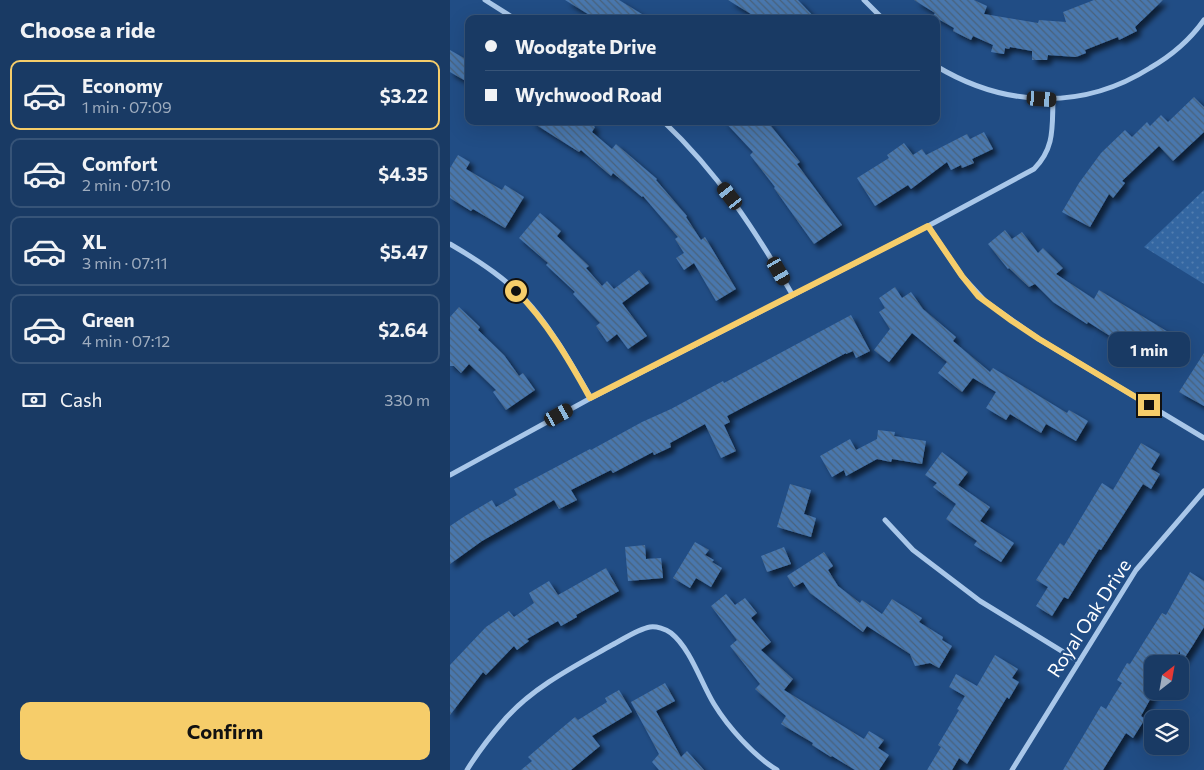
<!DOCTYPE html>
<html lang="en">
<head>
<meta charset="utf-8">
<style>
  :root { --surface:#193a64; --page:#26456d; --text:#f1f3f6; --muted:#9fadbf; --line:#375478; --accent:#f6cd6a }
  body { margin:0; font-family:Commissioner,sans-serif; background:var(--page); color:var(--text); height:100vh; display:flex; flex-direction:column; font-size:19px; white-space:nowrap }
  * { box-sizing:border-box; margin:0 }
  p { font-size:16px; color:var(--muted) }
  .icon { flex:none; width:28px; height:28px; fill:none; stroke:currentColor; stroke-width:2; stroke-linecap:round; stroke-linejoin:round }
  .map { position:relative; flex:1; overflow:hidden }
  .details { display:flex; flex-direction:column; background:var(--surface); width:450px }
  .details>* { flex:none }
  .guide { position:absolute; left:15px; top:15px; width:475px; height:110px; border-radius:10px; box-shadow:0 5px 20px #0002,0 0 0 1px var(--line); display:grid; align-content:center; height:110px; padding:0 20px; background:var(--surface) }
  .needle { width:32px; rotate:31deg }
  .buttons { position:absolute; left:694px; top:655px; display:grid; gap:10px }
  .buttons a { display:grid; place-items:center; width:45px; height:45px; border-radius:10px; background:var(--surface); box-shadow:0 5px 20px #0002,0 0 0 1px var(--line); font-size:25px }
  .end { position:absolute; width:22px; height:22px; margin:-11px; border:6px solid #f6cd6a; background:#111; box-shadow:0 0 0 2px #111 }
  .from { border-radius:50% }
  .bubble { position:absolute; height:35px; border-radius:10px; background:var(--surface); box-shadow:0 5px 20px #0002,0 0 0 1px var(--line); font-size:16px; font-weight:700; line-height:35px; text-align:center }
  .car { position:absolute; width:15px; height:30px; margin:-15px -8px; border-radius:6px; box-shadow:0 0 4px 1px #0007; background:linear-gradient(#222 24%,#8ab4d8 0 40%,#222 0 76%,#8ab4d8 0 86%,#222 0) }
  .guide b { display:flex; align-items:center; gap:18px; height:48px; font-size:19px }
  .guide b+b { border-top:1px solid var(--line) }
  .guide i { width:12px; height:12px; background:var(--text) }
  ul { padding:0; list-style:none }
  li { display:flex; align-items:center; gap:15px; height:70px; margin:0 10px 8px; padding:0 10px; border:2px solid var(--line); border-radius:10px }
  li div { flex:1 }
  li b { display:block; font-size:19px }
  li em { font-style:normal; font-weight:700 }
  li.active { border-color:var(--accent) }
  li>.icon { width:45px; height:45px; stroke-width:1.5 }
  h2 { padding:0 20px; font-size:22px; line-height:60px }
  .pay { display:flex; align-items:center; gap:12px; height:55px; padding:0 20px; font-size:19px }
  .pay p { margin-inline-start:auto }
  .cta { display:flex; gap:10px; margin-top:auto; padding:10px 20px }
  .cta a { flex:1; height:58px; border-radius:10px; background:var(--accent); color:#111; font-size:20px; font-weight:700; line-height:58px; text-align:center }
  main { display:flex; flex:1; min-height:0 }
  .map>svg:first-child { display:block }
  .park { fill:url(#park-dots) }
  .building { fill:url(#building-back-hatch); filter:url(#shadow) }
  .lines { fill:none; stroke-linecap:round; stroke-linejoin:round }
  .minor { stroke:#a9c7e9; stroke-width:5 }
  .route { stroke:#f6cd6a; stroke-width:6 }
  .labels { text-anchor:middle; stroke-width:5; stroke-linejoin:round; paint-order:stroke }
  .street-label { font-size:19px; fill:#fff; stroke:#214d85 }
</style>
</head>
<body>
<main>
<section class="details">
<h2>Choose a ride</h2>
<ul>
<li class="active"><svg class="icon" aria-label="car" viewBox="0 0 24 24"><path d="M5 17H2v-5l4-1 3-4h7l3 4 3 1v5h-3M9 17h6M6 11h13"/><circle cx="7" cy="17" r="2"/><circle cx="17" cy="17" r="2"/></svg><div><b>Economy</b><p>1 min · 07:09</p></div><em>$3.22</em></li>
<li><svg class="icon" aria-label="car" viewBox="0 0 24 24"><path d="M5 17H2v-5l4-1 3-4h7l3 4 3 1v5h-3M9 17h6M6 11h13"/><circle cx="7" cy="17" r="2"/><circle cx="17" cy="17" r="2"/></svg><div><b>Comfort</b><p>2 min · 07:10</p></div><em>$4.35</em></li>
<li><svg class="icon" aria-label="car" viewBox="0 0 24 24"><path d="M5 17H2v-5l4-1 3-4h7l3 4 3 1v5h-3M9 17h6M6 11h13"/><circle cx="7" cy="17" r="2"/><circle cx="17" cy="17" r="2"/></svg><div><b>XL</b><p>3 min · 07:11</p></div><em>$5.47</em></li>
<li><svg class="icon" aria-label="car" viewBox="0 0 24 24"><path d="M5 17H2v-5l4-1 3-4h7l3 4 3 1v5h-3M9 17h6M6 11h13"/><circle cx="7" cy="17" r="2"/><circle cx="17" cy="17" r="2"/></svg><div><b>Green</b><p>4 min · 07:12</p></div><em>$2.64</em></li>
</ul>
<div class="pay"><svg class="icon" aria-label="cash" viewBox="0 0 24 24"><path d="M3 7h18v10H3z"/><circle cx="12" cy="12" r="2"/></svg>Cash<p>330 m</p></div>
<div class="cta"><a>Confirm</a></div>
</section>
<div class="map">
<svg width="754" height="770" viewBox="0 0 754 770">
  <defs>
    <pattern id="park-dots" width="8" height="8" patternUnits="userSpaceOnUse" patternTransform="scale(1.25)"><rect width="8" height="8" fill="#3467a2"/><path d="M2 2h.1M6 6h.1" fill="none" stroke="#527eb0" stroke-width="1.8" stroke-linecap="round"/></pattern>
    <pattern id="building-back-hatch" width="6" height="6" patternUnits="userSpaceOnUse" patternTransform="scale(1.25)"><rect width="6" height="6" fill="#4977ad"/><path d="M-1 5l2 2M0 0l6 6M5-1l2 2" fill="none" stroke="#4a627c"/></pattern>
    <filter id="shadow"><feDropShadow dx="4.5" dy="4.5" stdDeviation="2.5" flood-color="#0009"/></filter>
  </defs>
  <rect width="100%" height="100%" fill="#214d85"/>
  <path class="park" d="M754 190V284L694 247Z"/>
  <path class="building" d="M115 0H169L200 19H146Z
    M278 0H348L366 19H309Z
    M464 0H524L537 6 534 14 588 23 589 20 616 22 613 12 644 0H713L685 27 687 31 669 40 668 37 635 50 636 53 626 57 598 55 597 60H582V51L560 47 559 49 555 48 554 54 541 52 543 45 523 36 521 40 503 31 504 28 483 16 485 13Z
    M0 50 19 61V83L0 72Z
    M744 97 754 107V132L723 161 709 146 672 181 675 183 663 198 659 194 640 227 612 212 629 183 651 153 675 130 682 137 697 122 700 126 711 115 718 122Z
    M80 121H137L145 127 142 132 162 149 166 144 207 179 206 180 237 216 236 217 251 240 255 237 286 289 266 301 244 263 234 270 226 258 234 253 225 239 228 237 193 196 192 197 163 173 161 176 131 150 129 152Z
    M274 121H317L350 162 347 164 392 225 364 244 324 188 325 187 300 155 303 152Z
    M534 132 543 149 522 159 524 163 512 168 511 165 501 170 497 162 461 189 458 185 425 206 407 178 439 158 437 155 454 143 463 155 472 149 476 155 517 134 520 139Z
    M8 155 20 162 16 169 52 190 55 185 74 197 55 228 23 209 21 211 0 198V168Z
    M90 213 111 231 107 236 139 266 136 268 152 286 157 281 164 289 189 270 199 283 172 303 197 336 178 349 167 334 157 342 146 326 150 323 123 294 125 292 96 265 98 263 69 238Z
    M555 230 562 239 572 232 588 253 593 248 613 268 606 274 644 299 649 290 728 338 716 358 702 350 696 359 638 322 637 324 603 302 585 284 579 287 559 268 558 269 538 244Z
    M445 287 452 298 461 292 473 309 506 337 503 341 540 372 543 368 617 413 619 410 638 421 626 441 596 424 591 433 560 414 556 420 536 408 546 392 523 378 512 392 488 373 497 362 462 333 439 362 424 350 440 329 429 312 435 308 429 298Z
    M9 307 30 327 28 330 54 355 69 376 73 373 85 390 56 410 43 392 46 390 19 364 11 373 4 366H0V317Z
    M401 315 420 351 406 358 403 351 396 354V353L277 416 280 422 274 425 286 451 271 458 255 424 220 443 221 447 204 455 203 452 163 473 161 470 121 490 127 500 109 509 104 500 32 541 0 564V526L15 516 42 500 46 507 67 495 64 489 91 475 140 449 141 450 192 422 221 409 273 381 274 383Z
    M754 353V406L729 392Z
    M428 430 445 432 444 436 476 441 472 464 442 459 441 462 427 459 396 476 394 470 382 477 370 456 400 439 406 450 427 439Z
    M691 443 710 454 701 469 710 474 701 489 693 484 651 550 649 549 618 599 614 597 602 616 586 606 598 587 586 580 610 543 614 546 652 483 663 490Z
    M492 452 518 472 508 485 540 507 530 521 564 543 551 562 524 545 527 541 496 519 506 504 483 487 487 483 475 475Z
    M340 484 361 490 354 514 366 518 361 537 327 527Z
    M245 542 259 550 255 555 264 560 262 562 272 568 261 587 246 578 240 588 223 578Z
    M195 545 196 559 211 558 213 578 178 581 175 547Z
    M334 547 341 564 317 572 311 556Z
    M374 552 383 566 378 570 388 586 410 603 412 600 432 614 442 599 472 618 469 622 493 637 492 640 502 646 489 668 480 663 465 666 460 654 417 626 413 632 360 593 353 582 344 587 337 576Z
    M156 568 169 591 126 615 127 617 111 626 108 621 77 639 79 641 67 650 64 646 36 675 33 672 0 715V665L36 627 59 611 64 617 84 603 79 593 99 581 108 595Z
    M740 572 754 581V627L743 645 730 665V651L722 664H702V696L691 716 695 719 683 738 676 733 653 770H613L651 706 656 709 663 697 672 683 667 680 677 663 680 664 712 613 716 615Z
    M276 594 285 605 295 598 307 613 301 618 321 642 311 650 343 679 334 690 414 739 419 731 434 740 428 748 439 755 429 770H405L382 756 381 757 362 745 363 743 331 724 336 716 305 689 310 684 280 646 287 640 261 606Z
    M545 655 568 669 562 678 569 682 559 699 557 697 517 764 509 758 502 770H477L491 747 488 745 509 710 507 709 515 696 499 687 506 674 527 686Z
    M215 683 225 701 206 711 231 757 237 751 254 770H209L202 762 209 754 181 702Z
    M169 690 182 712 142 736 150 746 121 770H71L82 761 78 757 100 738 125 717 128 720 157 702 155 698Z"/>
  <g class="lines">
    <path class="minor" d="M35 0 65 19
      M414 0 433 19
      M486 66C554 107 632 111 700 68 721 56 740 40 754 20
      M213 121C268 173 305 230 342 294
      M478 226 512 276 535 301 589 339 754 438
      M0 244C29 261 60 281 82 307 105 334 123 367 141 398
      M0 475 141 398 478 226 584 169C605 148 602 127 603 100
      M435 520 463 550 530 601 628 661
      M17 770C28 752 42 734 56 718 85 686 125 666 162 645 172 640 188 629 200 627 206 626 216 629 221 633 241 649 251 683 264 704 278 727 304 756 327 770
      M562 770 686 570 754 491"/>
  </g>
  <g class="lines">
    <path class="route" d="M66 291C97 322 119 360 140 398L478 226 512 276 528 296 562 321 589 339 699 405"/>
  </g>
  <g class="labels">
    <g class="street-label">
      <text transform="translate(639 618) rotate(-57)" y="7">Royal Oak Drive</text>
    </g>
  </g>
</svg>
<div class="buttons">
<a><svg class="needle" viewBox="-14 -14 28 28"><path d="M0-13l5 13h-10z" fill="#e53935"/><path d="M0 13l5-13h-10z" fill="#9fadbf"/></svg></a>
<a><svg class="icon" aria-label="layers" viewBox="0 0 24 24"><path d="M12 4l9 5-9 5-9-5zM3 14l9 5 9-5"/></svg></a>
</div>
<i class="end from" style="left:66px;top:291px"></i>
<i class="end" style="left:699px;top:405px"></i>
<div class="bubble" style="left:658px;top:332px;width:82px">1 min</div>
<i class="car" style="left:592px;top:99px;rotate:94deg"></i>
<i class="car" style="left:280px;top:196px;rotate:322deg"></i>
<i class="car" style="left:329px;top:271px;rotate:150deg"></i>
<i class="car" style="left:109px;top:415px;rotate:61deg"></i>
<div class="guide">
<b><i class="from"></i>Woodgate Drive</b>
<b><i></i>Wychwood Road</b>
</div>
</div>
</main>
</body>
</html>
